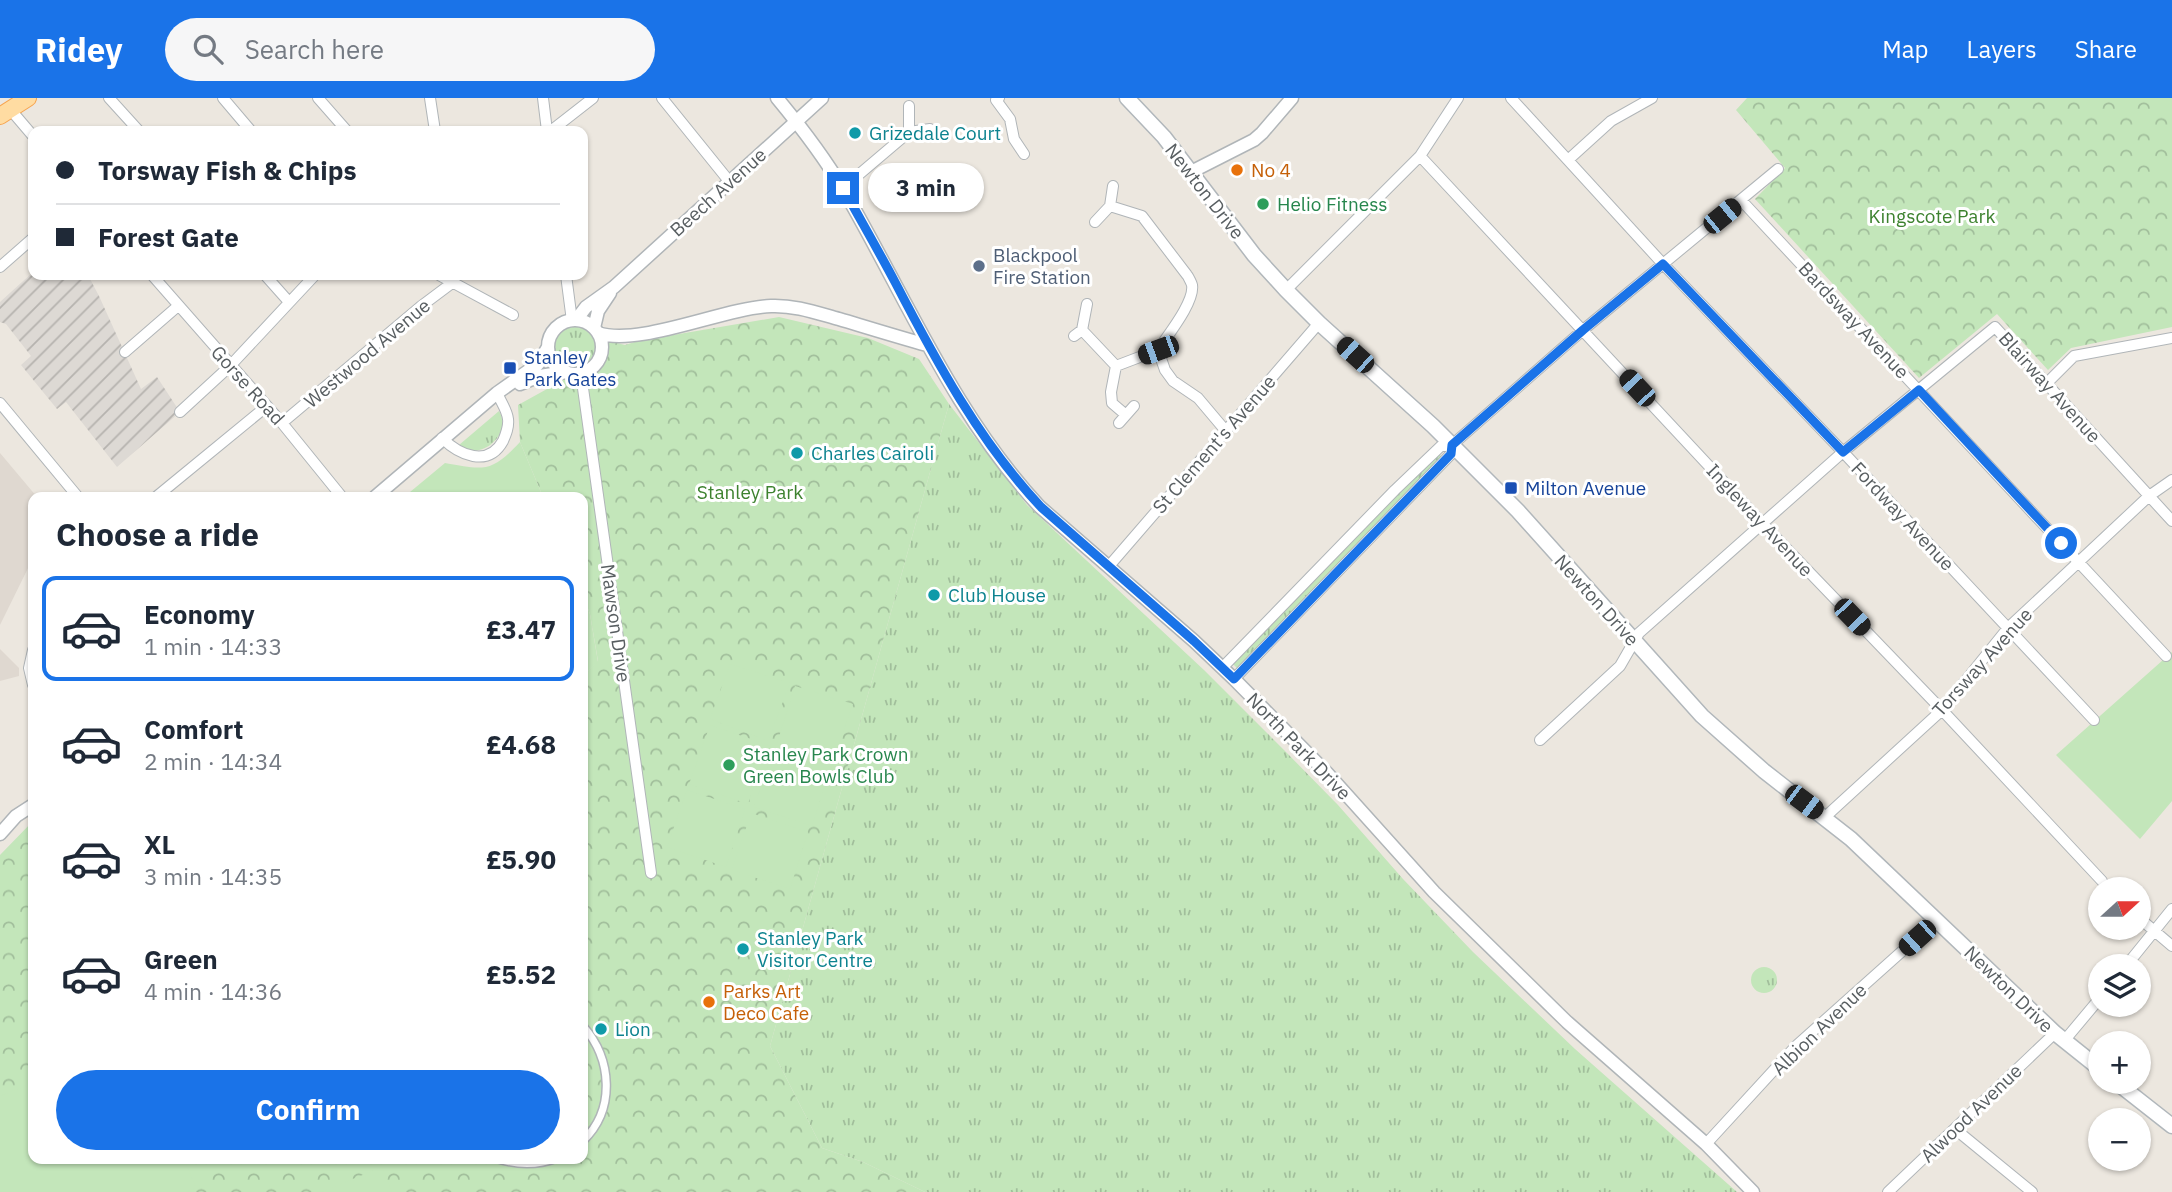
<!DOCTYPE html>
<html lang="en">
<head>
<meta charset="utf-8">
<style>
  :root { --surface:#fff; --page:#f6f6f7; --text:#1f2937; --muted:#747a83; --line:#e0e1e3; --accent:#1a73e8 }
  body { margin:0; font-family:"IBM Plex Sans",sans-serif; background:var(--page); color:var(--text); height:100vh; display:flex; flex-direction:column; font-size:26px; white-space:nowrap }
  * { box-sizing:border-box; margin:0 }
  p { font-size:23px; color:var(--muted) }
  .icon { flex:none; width:38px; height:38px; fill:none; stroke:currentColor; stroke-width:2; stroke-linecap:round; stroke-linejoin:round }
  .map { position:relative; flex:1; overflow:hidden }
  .panel { position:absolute; left:28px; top:394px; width:560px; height:672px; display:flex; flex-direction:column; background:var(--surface); border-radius:14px; box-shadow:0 2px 5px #0004 }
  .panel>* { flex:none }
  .guide { position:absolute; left:28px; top:28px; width:560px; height:154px; border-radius:14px; box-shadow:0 2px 5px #0004; display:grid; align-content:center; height:154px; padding:0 28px; background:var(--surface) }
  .needle { width:46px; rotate:69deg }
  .controls { position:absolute; left:2088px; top:779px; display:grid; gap:14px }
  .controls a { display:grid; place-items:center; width:63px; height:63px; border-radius:50%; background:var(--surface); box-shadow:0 2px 5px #0004; font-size:35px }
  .end { position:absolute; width:32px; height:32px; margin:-16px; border:9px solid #1a73e8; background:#fff; box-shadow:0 0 0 4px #fff }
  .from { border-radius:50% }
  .bubble { position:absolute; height:49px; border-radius:24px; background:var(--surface); box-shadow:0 2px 5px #0004; font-size:23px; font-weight:800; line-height:49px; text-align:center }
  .car { position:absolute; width:21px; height:42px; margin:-21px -10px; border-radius:9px; box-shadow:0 0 5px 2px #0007; background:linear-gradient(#222 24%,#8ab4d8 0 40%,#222 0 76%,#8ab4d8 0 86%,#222 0) }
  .guide b { display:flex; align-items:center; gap:24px; height:66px; font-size:26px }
  .guide b+b { border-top:2px solid var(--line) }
  .guide i { width:18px; height:18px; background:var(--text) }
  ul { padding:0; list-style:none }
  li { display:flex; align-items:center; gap:21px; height:105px; margin:0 14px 10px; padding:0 14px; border:4px solid transparent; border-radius:14px }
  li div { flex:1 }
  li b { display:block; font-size:26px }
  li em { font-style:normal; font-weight:800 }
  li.selected { border-color:var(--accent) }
  li>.icon { width:63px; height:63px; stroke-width:1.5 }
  h2 { padding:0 28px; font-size:32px; line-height:84px }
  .cta { display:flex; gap:14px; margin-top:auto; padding:14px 28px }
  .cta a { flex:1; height:80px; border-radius:42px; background:var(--accent); color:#fff; font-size:28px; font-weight:800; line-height:80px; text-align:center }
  header { display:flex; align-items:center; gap:42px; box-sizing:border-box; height:98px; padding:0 35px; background:var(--accent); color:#fff }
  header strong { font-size:33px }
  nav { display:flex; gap:38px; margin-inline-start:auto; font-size:24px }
  .search { width:490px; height:63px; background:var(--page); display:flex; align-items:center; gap:18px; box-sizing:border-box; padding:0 24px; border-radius:38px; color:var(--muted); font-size:26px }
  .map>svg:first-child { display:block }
  .industrial { fill:url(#industrial-furrows) }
  .education { fill:#dfd8d0 }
  .grass { fill:url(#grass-tufts) }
  .park { fill:url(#park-crowns) }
  .garden { fill:#c3e6ba }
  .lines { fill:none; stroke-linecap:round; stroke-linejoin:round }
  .pedestrian-casing { stroke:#b0b5b8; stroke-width:10 }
  .minor-casing { stroke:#b0b5b8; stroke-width:12 }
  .tertiary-casing { stroke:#b0b5b8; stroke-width:15 }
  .secondary-casing { stroke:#b1b7bb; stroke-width:17 }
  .primary-casing { stroke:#f7a44e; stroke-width:18 }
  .pedestrian { stroke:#fff; stroke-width:7 }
  .minor { stroke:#fff; stroke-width:10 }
  .tertiary { stroke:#fff; stroke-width:12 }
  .secondary { stroke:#fff; stroke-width:14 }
  .primary { stroke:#ffdca2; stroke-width:16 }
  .route { stroke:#1a73e8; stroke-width:9 }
  .culture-dot { fill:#0f9aa8; stroke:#fff; stroke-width:2.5 }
  .food-dot { fill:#e8710a; stroke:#fff; stroke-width:2.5 }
  .leisure-dot { fill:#2e9e5b; stroke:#fff; stroke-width:2.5 }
  .service-dot { fill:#5c6f8a; stroke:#fff; stroke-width:2.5 }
  .transit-dot { fill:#1a4fb4; stroke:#fff; stroke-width:2.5 }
  .labels { text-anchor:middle; stroke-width:6; stroke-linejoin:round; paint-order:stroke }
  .culture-label { font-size:19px; fill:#0d838f; stroke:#fff; text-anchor:start }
  .food-label { font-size:19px; fill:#c56008; stroke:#fff; text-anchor:start }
  .street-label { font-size:19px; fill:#585e61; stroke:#fff }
  .leisure-label { font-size:19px; fill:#27864d; stroke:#fff; text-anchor:start }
  .park-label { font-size:19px; fill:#3d822f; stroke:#fff }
  .service-label { font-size:19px; fill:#4e5e75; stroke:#fff; text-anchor:start }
  .transit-label { font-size:19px; fill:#164399; stroke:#fff; text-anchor:start }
</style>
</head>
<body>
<header>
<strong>Ridey</strong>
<div class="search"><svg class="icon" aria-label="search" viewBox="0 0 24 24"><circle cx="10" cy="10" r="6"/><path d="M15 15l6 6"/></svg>Search here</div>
<nav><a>Map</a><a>Layers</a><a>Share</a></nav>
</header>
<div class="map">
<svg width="2172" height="1094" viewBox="0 0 2172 1094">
  <defs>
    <pattern id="industrial-furrows" width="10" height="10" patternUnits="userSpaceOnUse" patternTransform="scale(1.75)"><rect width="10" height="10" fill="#ddd9d4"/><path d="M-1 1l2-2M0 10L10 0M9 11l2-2" fill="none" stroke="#b6b3af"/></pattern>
    <pattern id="grass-tufts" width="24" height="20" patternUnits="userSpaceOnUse" patternTransform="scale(1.75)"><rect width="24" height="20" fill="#c3e6ba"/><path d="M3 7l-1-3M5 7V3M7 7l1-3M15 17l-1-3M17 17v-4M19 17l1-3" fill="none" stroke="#a1be9b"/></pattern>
    <pattern id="park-crowns" width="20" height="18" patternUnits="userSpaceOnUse" patternTransform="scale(1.75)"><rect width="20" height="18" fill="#c3e6ba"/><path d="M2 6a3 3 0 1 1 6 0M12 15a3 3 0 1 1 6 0" fill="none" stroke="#a1be9b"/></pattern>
  </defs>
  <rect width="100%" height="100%" fill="#ece7df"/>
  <path class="industrial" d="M33 174V177H88L99 198 141 291 157 279 180 314 117 369 66 304 57 311 21 267 31 258 6 226 0 224V204Z"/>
  <path class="education" d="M0 355 37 399H33V460L0 527Z
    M0 551 19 570V578L0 583Z"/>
  <path class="grass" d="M552 250a22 22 0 1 1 44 0a22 22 0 1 1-44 0Z
    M949 306 1027 407 1204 572 1284 652 1338 707 1403 781 1473 854 1575 951 1737 1094H925L863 1064 822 1050 770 948Z
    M499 313C513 336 480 365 459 347Z
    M1434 351 1445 362 1241 574 1229 562Z
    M1751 882a13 13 0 1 1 26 0a13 13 0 1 1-26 0Z"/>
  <path class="park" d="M1747 0H2172V229L2071 250 2048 272 1997 216 1919 280 1755 101 1785 70 1736 12Z
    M779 219 868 240 919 261 949 306 770 948 822 1050 863 1064 925 1094H0V757L33 723V1060H583V578L598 563 590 516 583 497V399H543L520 344 518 307 547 291 544 282 588 279 597 268 605 242 625 247 638 243Z"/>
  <path class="garden" d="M520 344 543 399H404L445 365C484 372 491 375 520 344Z
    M583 497 590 516 598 564 583 578Z
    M2172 554V703L2140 741 2056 657Z
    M730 566 790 585 768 643 710 621Z
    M795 588 853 606 832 665 777 645Z
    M710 627 768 647 748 706 689 686Z
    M774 651 831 669 812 728 754 709Z
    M687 692 745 711 726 769 667 749Z
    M751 715 808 734 790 791 732 772Z
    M33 985V1060L184 1061 196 1090 186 1094H0V998Z
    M260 1061H314L284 1073Z
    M382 1069 392 1094H321Z"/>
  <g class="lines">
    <g class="pedestrian-casing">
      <path id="pedestrian" d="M583 928C612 961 616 1011 583 1043
        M495 1060C516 1067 536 1068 557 1060"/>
    </g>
    <g class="minor-casing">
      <path id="minor" d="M109 0 139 33
        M223 0 251 33
        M318 0 347 33
        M430 0 435 33
        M543 0 547 33
        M662 0 729 83
        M999 0 996 2 1010 21 1014 41 1024 56
        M1511 0 1663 166 1843 354 2094 622
        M10 11 33 38
        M547 33 552 32 593 0
        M909 34V8
        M1420 58 1763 426 1942 612 2102 783
        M1568 62 1611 23 1652 0
        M843 90 909 34 930 31
        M1741 102 2166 558
        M1110 108 1142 118 1187 177C1188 178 1192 186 1192 187 1195 204 1167 238 1158 252L1165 272 1173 283 1198 300 1225 332
        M1095 124 1110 108 1113 88
        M0 169 33 140
        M152 177 282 325 342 399
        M265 177 289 204
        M439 177 513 217
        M566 177 572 223
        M1286 192 1420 58 1458 0
        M1087 206 1082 232 1116 268 1158 252
        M1074 238 1082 232
        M125 254 178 208
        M1116 268 1111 294 1112 305 1126 317
        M581 276 651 775
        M2047 285 2074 258 2172 240
        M0 305 78 399
        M180 314 230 268 315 177
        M282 325 420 209 452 185
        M1119 325 1134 308
        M442 340C459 357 488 370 503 343 506 336 509 329 508 321 507 312 501 304 497 295
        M1452 347 1583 232 1778 71
        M156 399 267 308
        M1109 468 1319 225
        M33 552 29 570 33 587
        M1222 570 1395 392 1441 348 1452 347
        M1234 581 1451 356 1452 347
        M1540 642 1620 568 1639 535 1843 354 1995 229 2172 423
        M1824 720 1942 612 2008 530 2149 398 2172 382
        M2138 819 2172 848
        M2126 868 2172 811
        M2064 943 2100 900
        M1955 1031 2032 1094
        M1706 1046 1796 948 1937 822
        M1888 1094 2055 935"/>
    </g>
    <g class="tertiary-casing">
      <path id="tertiary" d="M777 0C801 29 824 59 843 91 906 199 954 317 1040 409L1194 543 1234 581 1327 675 1434 794 1567 924 1706 1046 1753 1094
        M1191 74 1254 42 1262 35 1292 0
        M576 222 586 209 614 189 822 0
        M548 249a27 27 0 1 1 54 0a27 27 0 1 1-54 0Z
        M594 230 598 213 610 195
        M598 235C639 249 723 210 771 208 795 207 817 215 839 221 869 230 898 239 927 247
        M520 286 540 278 565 274
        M375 399 497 295 538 266 548 249
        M0 736 16 718 33 707"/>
    </g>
    <g class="secondary-casing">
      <path id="secondary" d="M1127 0 1164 39 1254 157 1286 192 1319 225 1433 328 1518 413 1702 618 1764 673 1851 741 2055 935 2100 971
        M2116 984 2172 1028"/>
    </g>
    <g class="primary-casing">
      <path id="primary" d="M0 18 28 0"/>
    </g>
    <use href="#pedestrian" class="pedestrian"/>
    <use href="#minor" class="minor"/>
    <use href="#tertiary" class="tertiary"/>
    <use href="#secondary" class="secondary"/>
    <use href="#primary" class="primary"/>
  </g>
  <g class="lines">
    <path class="route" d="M843 90C860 121 878 152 895 184 936 263 979 343 1041 409L1194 543 1234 581 1451 356 1452 347 1583 232 1663 166 1843 354 1919 292 2061 445"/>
  </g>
  <g class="culture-dot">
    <circle cx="855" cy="35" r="7"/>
    <circle cx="797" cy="355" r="7"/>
    <circle cx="934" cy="497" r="7"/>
    <circle cx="743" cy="851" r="7"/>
    <circle cx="601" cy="931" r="7"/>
  </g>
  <g class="food-dot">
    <circle cx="1237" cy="72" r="7"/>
    <circle cx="709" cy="904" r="7"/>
  </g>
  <g class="leisure-dot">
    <circle cx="1263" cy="106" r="7"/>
    <circle cx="729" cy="667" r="7"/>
  </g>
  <circle class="service-dot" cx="979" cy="168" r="7"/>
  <g class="transit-dot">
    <rect x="503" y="263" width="14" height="14" rx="3.5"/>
    <rect x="1504" y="383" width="14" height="14" rx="3.5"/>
  </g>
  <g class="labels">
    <g class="culture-label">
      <text x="869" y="42">Grizedale Court</text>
      <text x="811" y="362">Charles Cairoli</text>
      <text x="948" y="504">Club House</text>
      <text x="757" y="847">Stanley Park<tspan x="757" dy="22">Visitor Centre</tspan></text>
      <text x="615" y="938">Lion</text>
    </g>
    <g class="food-label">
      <text x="1251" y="79">No 4</text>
      <text x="723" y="900">Parks Art<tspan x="723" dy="22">Deco Cafe</tspan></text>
    </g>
    <g class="street-label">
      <text transform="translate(1205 93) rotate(52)" y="7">Newton Drive</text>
      <text transform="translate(718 94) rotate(-42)" y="7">Beech Avenue</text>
      <text transform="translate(1854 222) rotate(47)" y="7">Bardsway Avenue</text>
      <text transform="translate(367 255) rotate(-40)" y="7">Westwood Avenue</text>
      <text transform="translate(248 287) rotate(48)" y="7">Gorse Road</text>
      <text transform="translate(2050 289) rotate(48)" y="7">Blairway Avenue</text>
      <text transform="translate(1214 346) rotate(-49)" y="7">St Clement's Avenue</text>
      <text transform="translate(1903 418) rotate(47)" y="7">Fordway Avenue</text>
      <text transform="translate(1760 422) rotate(47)" y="7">Ingleway Avenue</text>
      <text transform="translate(1597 502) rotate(48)" y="7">Newton Drive</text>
      <text transform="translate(616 525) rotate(82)" y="7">Mawson Drive</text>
      <text transform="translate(1982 564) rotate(-48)" y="7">Torsway Avenue</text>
      <text transform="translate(1299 648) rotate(46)" y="7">North Park Drive</text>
      <text transform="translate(2009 891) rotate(44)" y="7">Newton Drive</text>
      <text transform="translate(1819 931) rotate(-44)" y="7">Albion Avenue</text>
      <text transform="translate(1971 1015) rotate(-44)" y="7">Alwood Avenue</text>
    </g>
    <g class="leisure-label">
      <text x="1277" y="113">Helio Fitness</text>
      <text x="743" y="663">Stanley Park Crown<tspan x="743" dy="22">Green Bowls Club</tspan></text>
    </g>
    <g class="park-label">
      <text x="1932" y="125">Kingscote Park</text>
      <text x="750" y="401">Stanley Park</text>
    </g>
    <g class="service-label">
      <text x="993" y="164">Blackpool<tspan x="993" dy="22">Fire Station</tspan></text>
    </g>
    <g class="transit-label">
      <text x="524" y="266">Stanley<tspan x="524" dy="22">Park Gates</tspan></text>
      <text x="1525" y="397">Milton Avenue</text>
    </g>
  </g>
</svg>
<div class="controls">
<a><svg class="needle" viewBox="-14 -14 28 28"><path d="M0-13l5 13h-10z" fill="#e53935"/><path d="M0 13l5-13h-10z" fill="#747a83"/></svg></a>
<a><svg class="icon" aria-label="layers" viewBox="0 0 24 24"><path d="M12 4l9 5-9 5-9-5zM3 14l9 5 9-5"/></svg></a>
<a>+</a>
<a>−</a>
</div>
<i class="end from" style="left:2061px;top:445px"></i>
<i class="end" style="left:843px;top:90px"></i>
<div class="bubble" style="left:868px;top:65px;width:116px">3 min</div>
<i class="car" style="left:1722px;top:118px;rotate:51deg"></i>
<i class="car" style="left:1158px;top:252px;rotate:250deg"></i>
<i class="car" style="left:1355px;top:257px;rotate:312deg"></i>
<i class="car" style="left:1637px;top:290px;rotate:317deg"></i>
<i class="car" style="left:1852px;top:519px;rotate:136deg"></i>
<i class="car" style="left:1804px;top:704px;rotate:127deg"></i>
<i class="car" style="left:1917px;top:840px;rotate:228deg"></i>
<div class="guide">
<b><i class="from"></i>Torsway Fish &amp; Chips</b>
<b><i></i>Forest Gate</b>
</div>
<section class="panel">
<h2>Choose a ride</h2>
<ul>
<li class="selected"><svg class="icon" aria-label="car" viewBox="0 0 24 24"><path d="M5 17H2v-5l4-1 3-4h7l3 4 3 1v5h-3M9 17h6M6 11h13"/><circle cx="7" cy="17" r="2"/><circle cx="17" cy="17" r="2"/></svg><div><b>Economy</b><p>1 min · 14:33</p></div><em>£3.47</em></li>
<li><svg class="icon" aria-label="car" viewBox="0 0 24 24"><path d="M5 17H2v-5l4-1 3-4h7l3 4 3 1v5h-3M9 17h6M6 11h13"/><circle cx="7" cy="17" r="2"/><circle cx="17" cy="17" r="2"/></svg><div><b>Comfort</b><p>2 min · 14:34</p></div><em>£4.68</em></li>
<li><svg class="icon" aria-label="car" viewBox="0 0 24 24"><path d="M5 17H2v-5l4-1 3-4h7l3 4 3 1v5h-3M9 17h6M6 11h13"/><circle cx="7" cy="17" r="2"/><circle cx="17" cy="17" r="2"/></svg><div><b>XL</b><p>3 min · 14:35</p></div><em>£5.90</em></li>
<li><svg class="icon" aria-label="car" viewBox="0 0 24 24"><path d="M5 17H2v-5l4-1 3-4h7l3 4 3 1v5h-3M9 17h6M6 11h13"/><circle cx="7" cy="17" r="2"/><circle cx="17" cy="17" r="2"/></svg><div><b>Green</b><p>4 min · 14:36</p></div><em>£5.52</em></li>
</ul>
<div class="cta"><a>Confirm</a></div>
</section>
</div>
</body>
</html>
